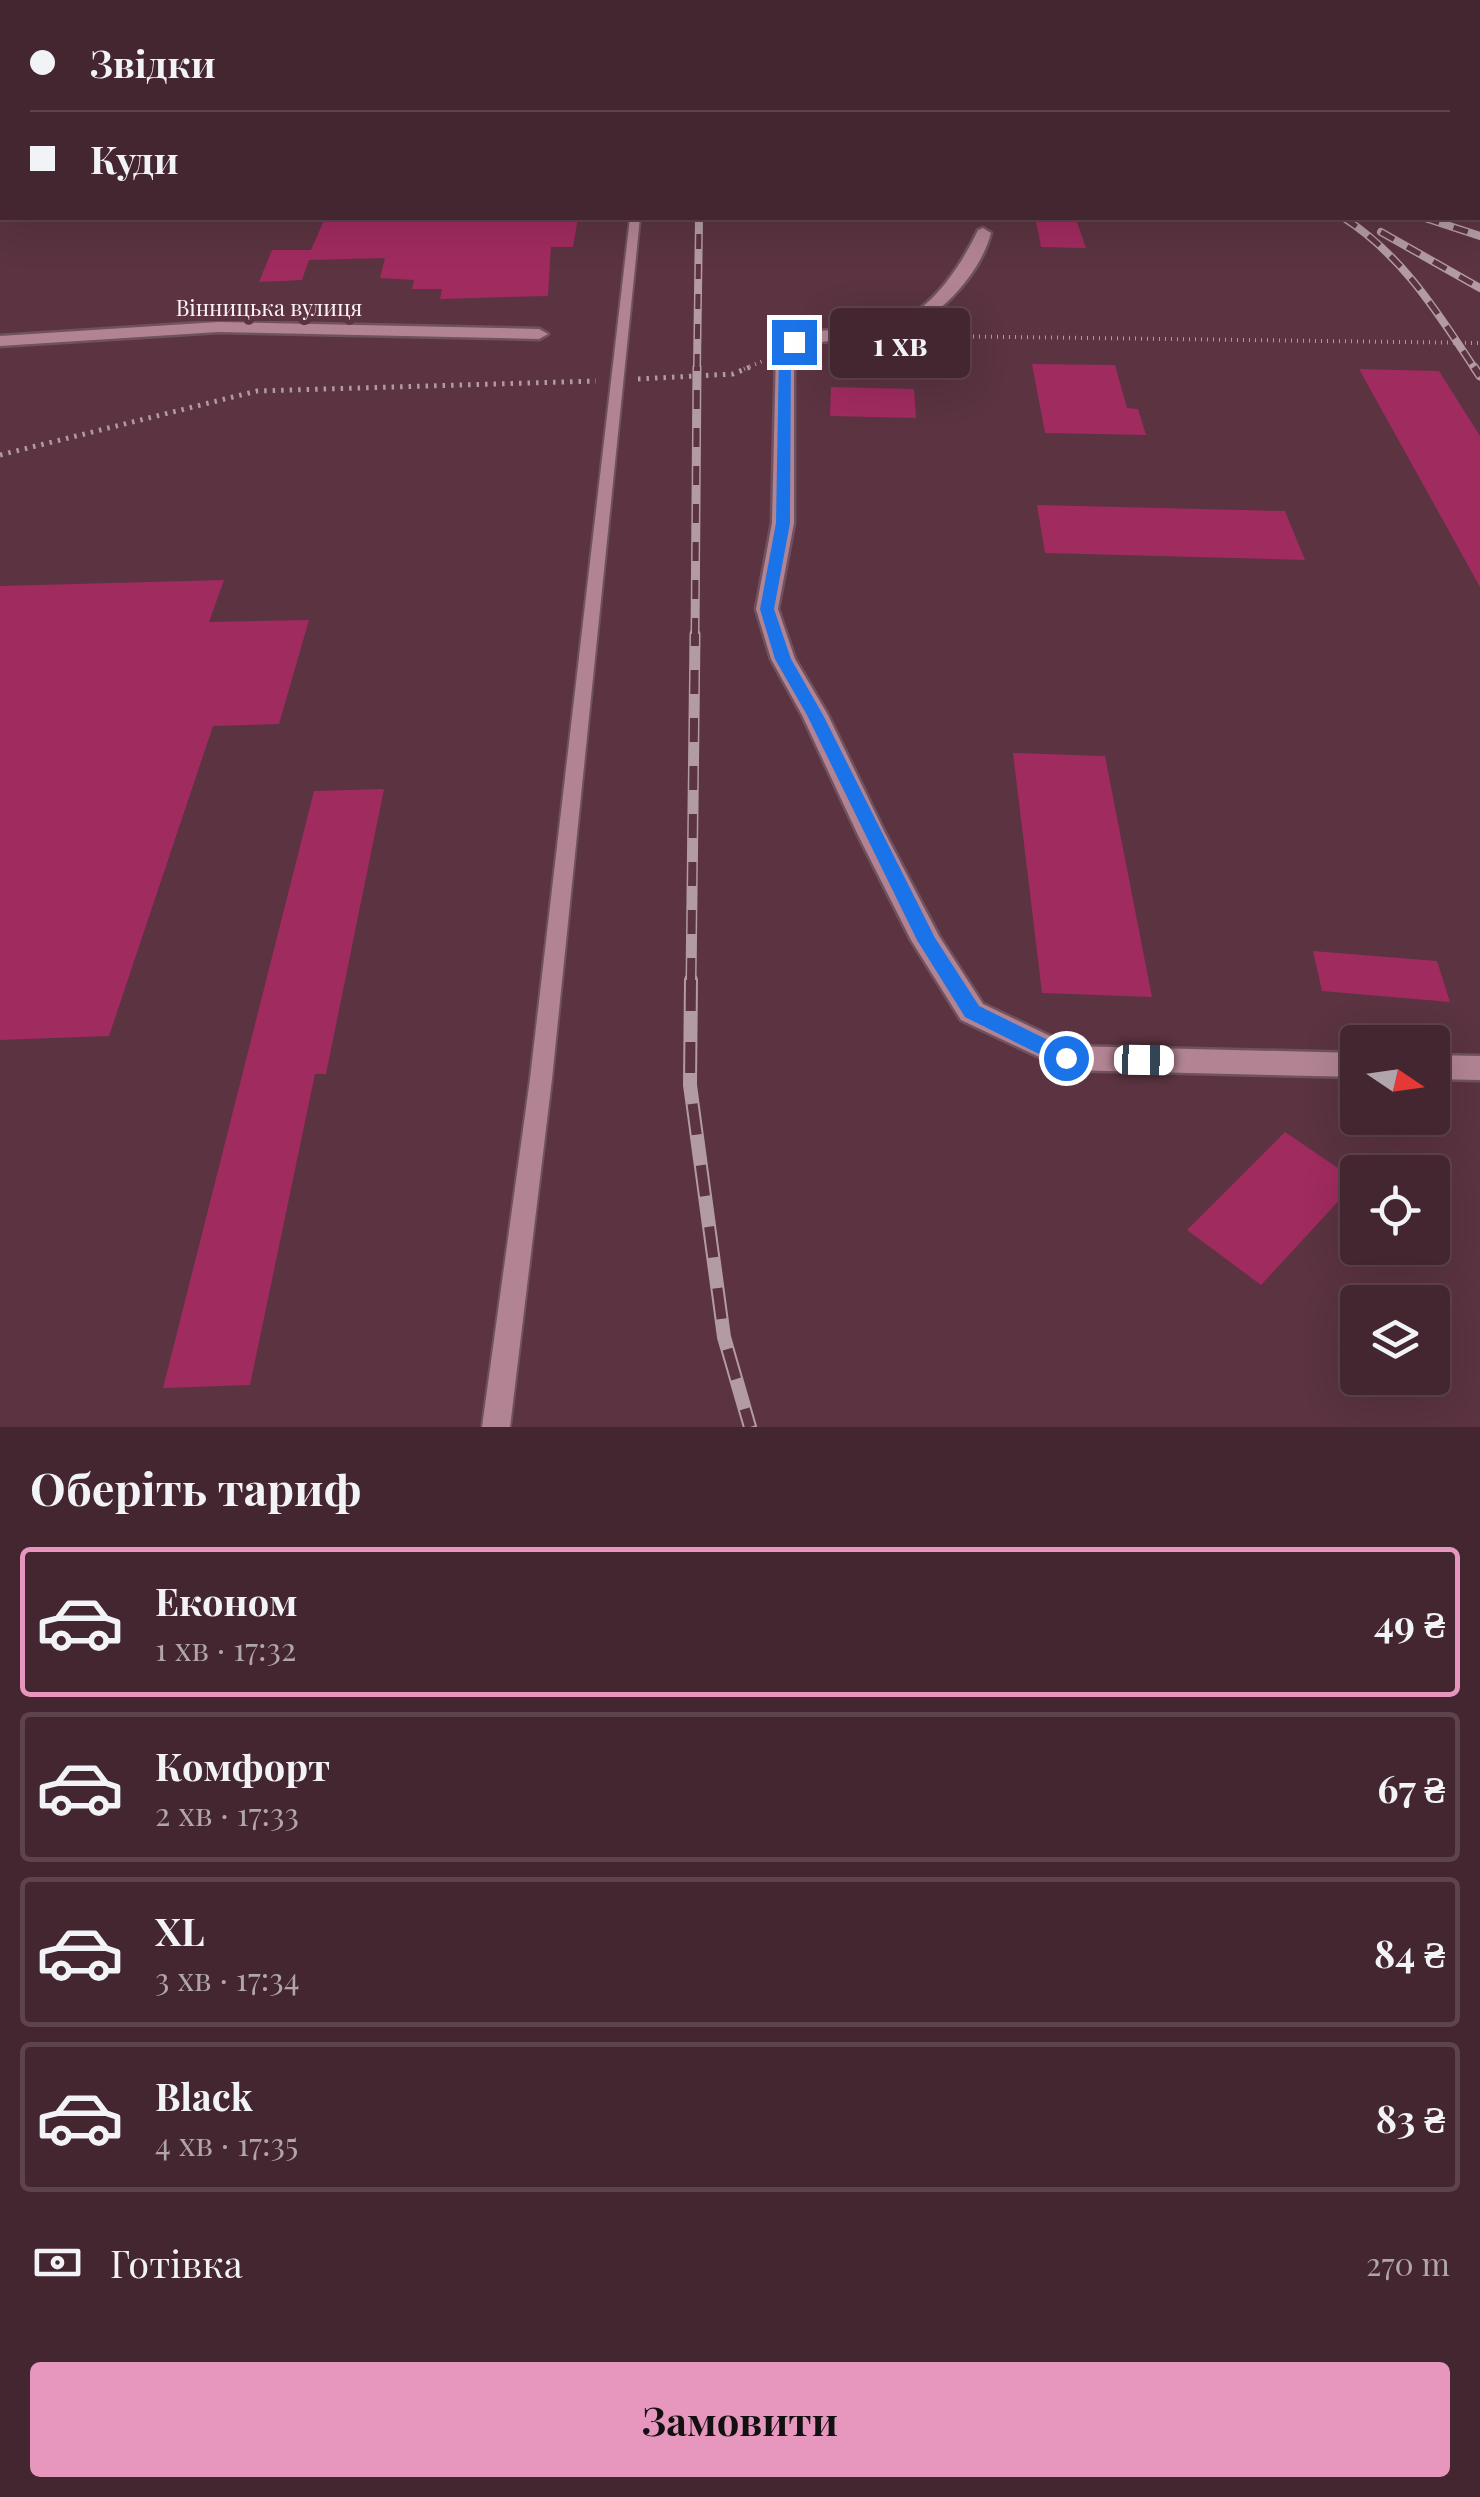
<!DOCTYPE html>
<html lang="uk">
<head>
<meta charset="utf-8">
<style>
  :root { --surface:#442631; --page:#4e323d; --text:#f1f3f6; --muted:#afa5ab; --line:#5c434d; --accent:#e797bd }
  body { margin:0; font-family:"Playfair Display",serif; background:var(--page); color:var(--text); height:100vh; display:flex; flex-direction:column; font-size:38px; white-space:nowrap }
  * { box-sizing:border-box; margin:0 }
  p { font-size:32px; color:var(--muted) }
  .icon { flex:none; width:55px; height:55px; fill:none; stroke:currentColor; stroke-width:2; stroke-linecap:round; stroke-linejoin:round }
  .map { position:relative; height:1427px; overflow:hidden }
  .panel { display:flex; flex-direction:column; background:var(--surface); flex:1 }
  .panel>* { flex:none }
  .guide { position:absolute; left:0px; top:0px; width:1480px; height:220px; box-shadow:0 10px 40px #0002,0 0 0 2px var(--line); display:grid; align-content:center; height:220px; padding:0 30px; background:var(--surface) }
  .needle { width:65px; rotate:103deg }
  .controls { position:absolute; left:1340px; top:1025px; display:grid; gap:20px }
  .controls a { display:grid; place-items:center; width:110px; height:110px; border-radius:10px; background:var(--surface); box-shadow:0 10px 40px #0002,0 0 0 2px var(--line); font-size:50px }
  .end { position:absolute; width:45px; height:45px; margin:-22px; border:12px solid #1a73e8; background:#fff; box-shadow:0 0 0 5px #fff }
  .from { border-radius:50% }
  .bubble { position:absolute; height:70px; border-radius:10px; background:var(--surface); box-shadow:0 10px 40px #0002,0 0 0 2px var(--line); font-size:32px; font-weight:700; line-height:70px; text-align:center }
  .car { position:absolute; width:30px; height:60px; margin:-30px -15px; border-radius:12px; box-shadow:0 0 8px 2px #0007; background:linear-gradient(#fff 24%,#345 0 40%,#fff 0 76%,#345 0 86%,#fff 0) }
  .guide b { display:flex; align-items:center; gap:35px; height:95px; font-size:38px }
  .guide b+b { border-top:2px solid var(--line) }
  .guide i { width:25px; height:25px; background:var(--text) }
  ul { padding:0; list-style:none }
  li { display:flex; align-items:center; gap:30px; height:150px; margin:0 20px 15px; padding:0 10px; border:5px solid var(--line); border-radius:10px }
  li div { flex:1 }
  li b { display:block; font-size:38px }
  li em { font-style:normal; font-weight:700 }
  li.selected { border-color:var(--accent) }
  li>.icon { width:90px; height:90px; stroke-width:1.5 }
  h2 { padding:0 30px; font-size:45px; line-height:120px }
  .pay { display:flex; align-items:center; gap:25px; height:110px; padding:0 30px; font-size:38px }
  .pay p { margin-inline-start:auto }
  .button { display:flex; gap:20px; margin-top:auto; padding:20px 30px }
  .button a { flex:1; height:115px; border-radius:10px; background:var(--accent); color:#111; font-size:40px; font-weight:700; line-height:115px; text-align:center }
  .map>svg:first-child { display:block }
  .building { fill:#a02b5f }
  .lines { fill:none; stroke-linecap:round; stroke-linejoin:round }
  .lane-casing { stroke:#6f525d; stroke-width:4 }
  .street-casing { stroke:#6f525d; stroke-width:5 }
  .secondary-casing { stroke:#6f525d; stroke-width:5 }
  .path-far1 { stroke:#b19aa2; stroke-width:4; stroke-dasharray:1 5; stroke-linecap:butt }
  .path { stroke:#b19aa2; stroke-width:5; stroke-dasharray:2.5 6; stroke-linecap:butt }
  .lane { fill:#b28493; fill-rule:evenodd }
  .street { fill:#b28493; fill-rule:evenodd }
  .secondary { fill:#b28493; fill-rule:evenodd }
  .rail-far3-casing { stroke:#b29ba3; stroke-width:8 }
  .rail-far2-casing { stroke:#b29ba3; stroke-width:9 }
  .rail-far1-casing { stroke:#b29ba3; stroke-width:11 }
  .rail-casing { stroke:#b29ba3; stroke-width:14 }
  .rail-far3 { stroke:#5b3341; stroke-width:5; stroke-dasharray:15; stroke-linecap:butt }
  .rail-far2 { stroke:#5b3341; stroke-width:6; stroke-dasharray:19; stroke-linecap:butt }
  .rail-far1 { stroke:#5b3341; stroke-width:8; stroke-dasharray:24; stroke-linecap:butt }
  .rail { stroke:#5b3341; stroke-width:10; stroke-dasharray:31; stroke-linecap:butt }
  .route { fill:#1a73e8 }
  .labels { text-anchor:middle; stroke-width:10; stroke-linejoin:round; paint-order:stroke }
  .far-street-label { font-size:22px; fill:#fcf2f5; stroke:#5b3341 }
</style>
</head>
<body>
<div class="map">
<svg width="1480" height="1427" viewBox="0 0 1480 1427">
  <rect width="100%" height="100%" fill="#5b3341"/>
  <path class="building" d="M325 218H578L573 247H551L548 296 440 299 442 289H412L414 280 380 278 385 258 309 260 302 280 259 282 272 250H311Z
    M1036 221 1077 222 1086 248 1041 247Z
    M1032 364 1115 365 1127 408 1138 409 1146 435 1045 433Z
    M1359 369 1439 371 1480 436V587Z
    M831 387 914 389 916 418 830 416Z
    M1037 505 1285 511 1305 560 1045 553Z
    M224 580 209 622 309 620 279 724 213 726 109 1036 0 1040V586Z
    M1013 753 1105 756 1152 997 1042 993Z
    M384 789 326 1074H315L250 1385 163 1388 314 791Z
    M1313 951 1437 961 1450 1002 1322 991Z
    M1285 1132 1357 1181 1261 1285 1187 1230Z"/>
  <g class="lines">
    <g class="lane-casing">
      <path id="lane" d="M630 218H640L552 1079 510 1427H482L530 1079Z"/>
    </g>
    <g class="street-casing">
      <path id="street" d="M0 72H2V80H0Z
        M0 191H2V199H0Z
        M983 228 991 233C979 278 931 328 884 337 853 343 822 334 794 353V523L778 609 795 659 828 715 885 833 939 936 983 1004 1071 1046 1358 1053V1077L1067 1070 961 1020 911 940 857 833 802 715 771 659 756 609 772 523 776 351C803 322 845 333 881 327 927 319 960 268 978 230Z
        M218 322 539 329 548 334 539 339 218 332 0 346V336Z
        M1432 1055 1480 1056V1080L1432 1079Z"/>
    </g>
    <g class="secondary-casing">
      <path id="secondary" d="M2 98V107L0 108V99Z"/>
    </g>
    <path class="path-far1" d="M931 336 1480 343
      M744 369 763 361"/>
    <path class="path" d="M638 379 733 374 750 367
      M0 455 257 391 596 381"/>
    <use href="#lane" class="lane"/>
    <use href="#street" class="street"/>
    <use href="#secondary" class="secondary"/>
    <g class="rail-far3-casing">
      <path id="rail-far3" d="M1344 218C1403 256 1437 312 1475 369
        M1425 218 1480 236
        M1381 232 1480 288
        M697 369 699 218"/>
    </g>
    <g class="rail-far2-casing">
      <path id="rail-far2" d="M1474 367 1480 376
        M695 637 697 367"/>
    </g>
    <g class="rail-far1-casing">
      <path id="rail-far1" d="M691 982 695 634"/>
    </g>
    <g class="rail-casing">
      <path id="rail" d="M691 980 690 1085 724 1337 750 1427"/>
    </g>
    <use href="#rail-far3" class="rail-far3"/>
    <use href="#rail-far2" class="rail-far2"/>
    <use href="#rail-far1" class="rail-far1"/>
    <use href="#rail" class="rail"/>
  </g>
  <path class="route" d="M790 340 800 342 791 351 790 523 774 609 791 659 823 715 935 938 979 1006 1074 1053 1077 1058 1074 1064H1059L965 1017 917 940 807 715 775 659 760 609 776 523 779 350Z"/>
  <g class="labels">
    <g class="far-street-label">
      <text x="269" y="316">Вінницька вулиця</text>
    </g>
  </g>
</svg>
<div class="controls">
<a><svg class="needle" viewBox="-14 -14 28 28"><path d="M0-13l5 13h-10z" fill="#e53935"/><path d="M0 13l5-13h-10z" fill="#afa5ab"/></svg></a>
<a><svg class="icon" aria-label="locate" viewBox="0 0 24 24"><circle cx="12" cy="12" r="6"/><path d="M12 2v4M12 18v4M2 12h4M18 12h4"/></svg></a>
<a><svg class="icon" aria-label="layers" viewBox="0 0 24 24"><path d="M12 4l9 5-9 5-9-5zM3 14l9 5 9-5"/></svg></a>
</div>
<i class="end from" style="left:1066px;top:1058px"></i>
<i class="end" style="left:794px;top:342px"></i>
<div class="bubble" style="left:830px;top:308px;width:140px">1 хв</div>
<i class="car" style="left:1144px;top:1060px;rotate:91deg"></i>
<div class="guide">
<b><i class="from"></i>Звідки</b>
<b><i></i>Куди</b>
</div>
</div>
<section class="panel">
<h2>Оберіть тариф</h2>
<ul>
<li class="selected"><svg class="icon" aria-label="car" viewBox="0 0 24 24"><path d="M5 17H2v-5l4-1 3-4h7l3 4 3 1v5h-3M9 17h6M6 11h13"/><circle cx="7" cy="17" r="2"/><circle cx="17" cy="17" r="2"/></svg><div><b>Економ</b><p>1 хв · 17:32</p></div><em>49 ₴</em></li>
<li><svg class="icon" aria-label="car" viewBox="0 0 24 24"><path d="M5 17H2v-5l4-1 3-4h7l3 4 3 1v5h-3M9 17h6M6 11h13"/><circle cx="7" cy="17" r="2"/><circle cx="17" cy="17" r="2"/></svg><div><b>Комфорт</b><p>2 хв · 17:33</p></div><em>67 ₴</em></li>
<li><svg class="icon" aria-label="car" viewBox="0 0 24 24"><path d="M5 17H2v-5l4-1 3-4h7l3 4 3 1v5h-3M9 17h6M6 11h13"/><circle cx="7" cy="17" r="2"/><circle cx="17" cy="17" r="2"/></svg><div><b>XL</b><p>3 хв · 17:34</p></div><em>84 ₴</em></li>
<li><svg class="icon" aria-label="car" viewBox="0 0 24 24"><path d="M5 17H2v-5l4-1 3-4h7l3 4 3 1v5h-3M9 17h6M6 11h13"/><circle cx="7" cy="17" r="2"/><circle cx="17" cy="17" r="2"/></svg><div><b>Black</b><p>4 хв · 17:35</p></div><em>83 ₴</em></li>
</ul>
<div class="pay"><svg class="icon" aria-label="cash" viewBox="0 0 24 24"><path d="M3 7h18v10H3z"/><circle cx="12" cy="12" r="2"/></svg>Готівка<p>270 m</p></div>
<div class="button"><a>Замовити</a></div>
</section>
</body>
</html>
